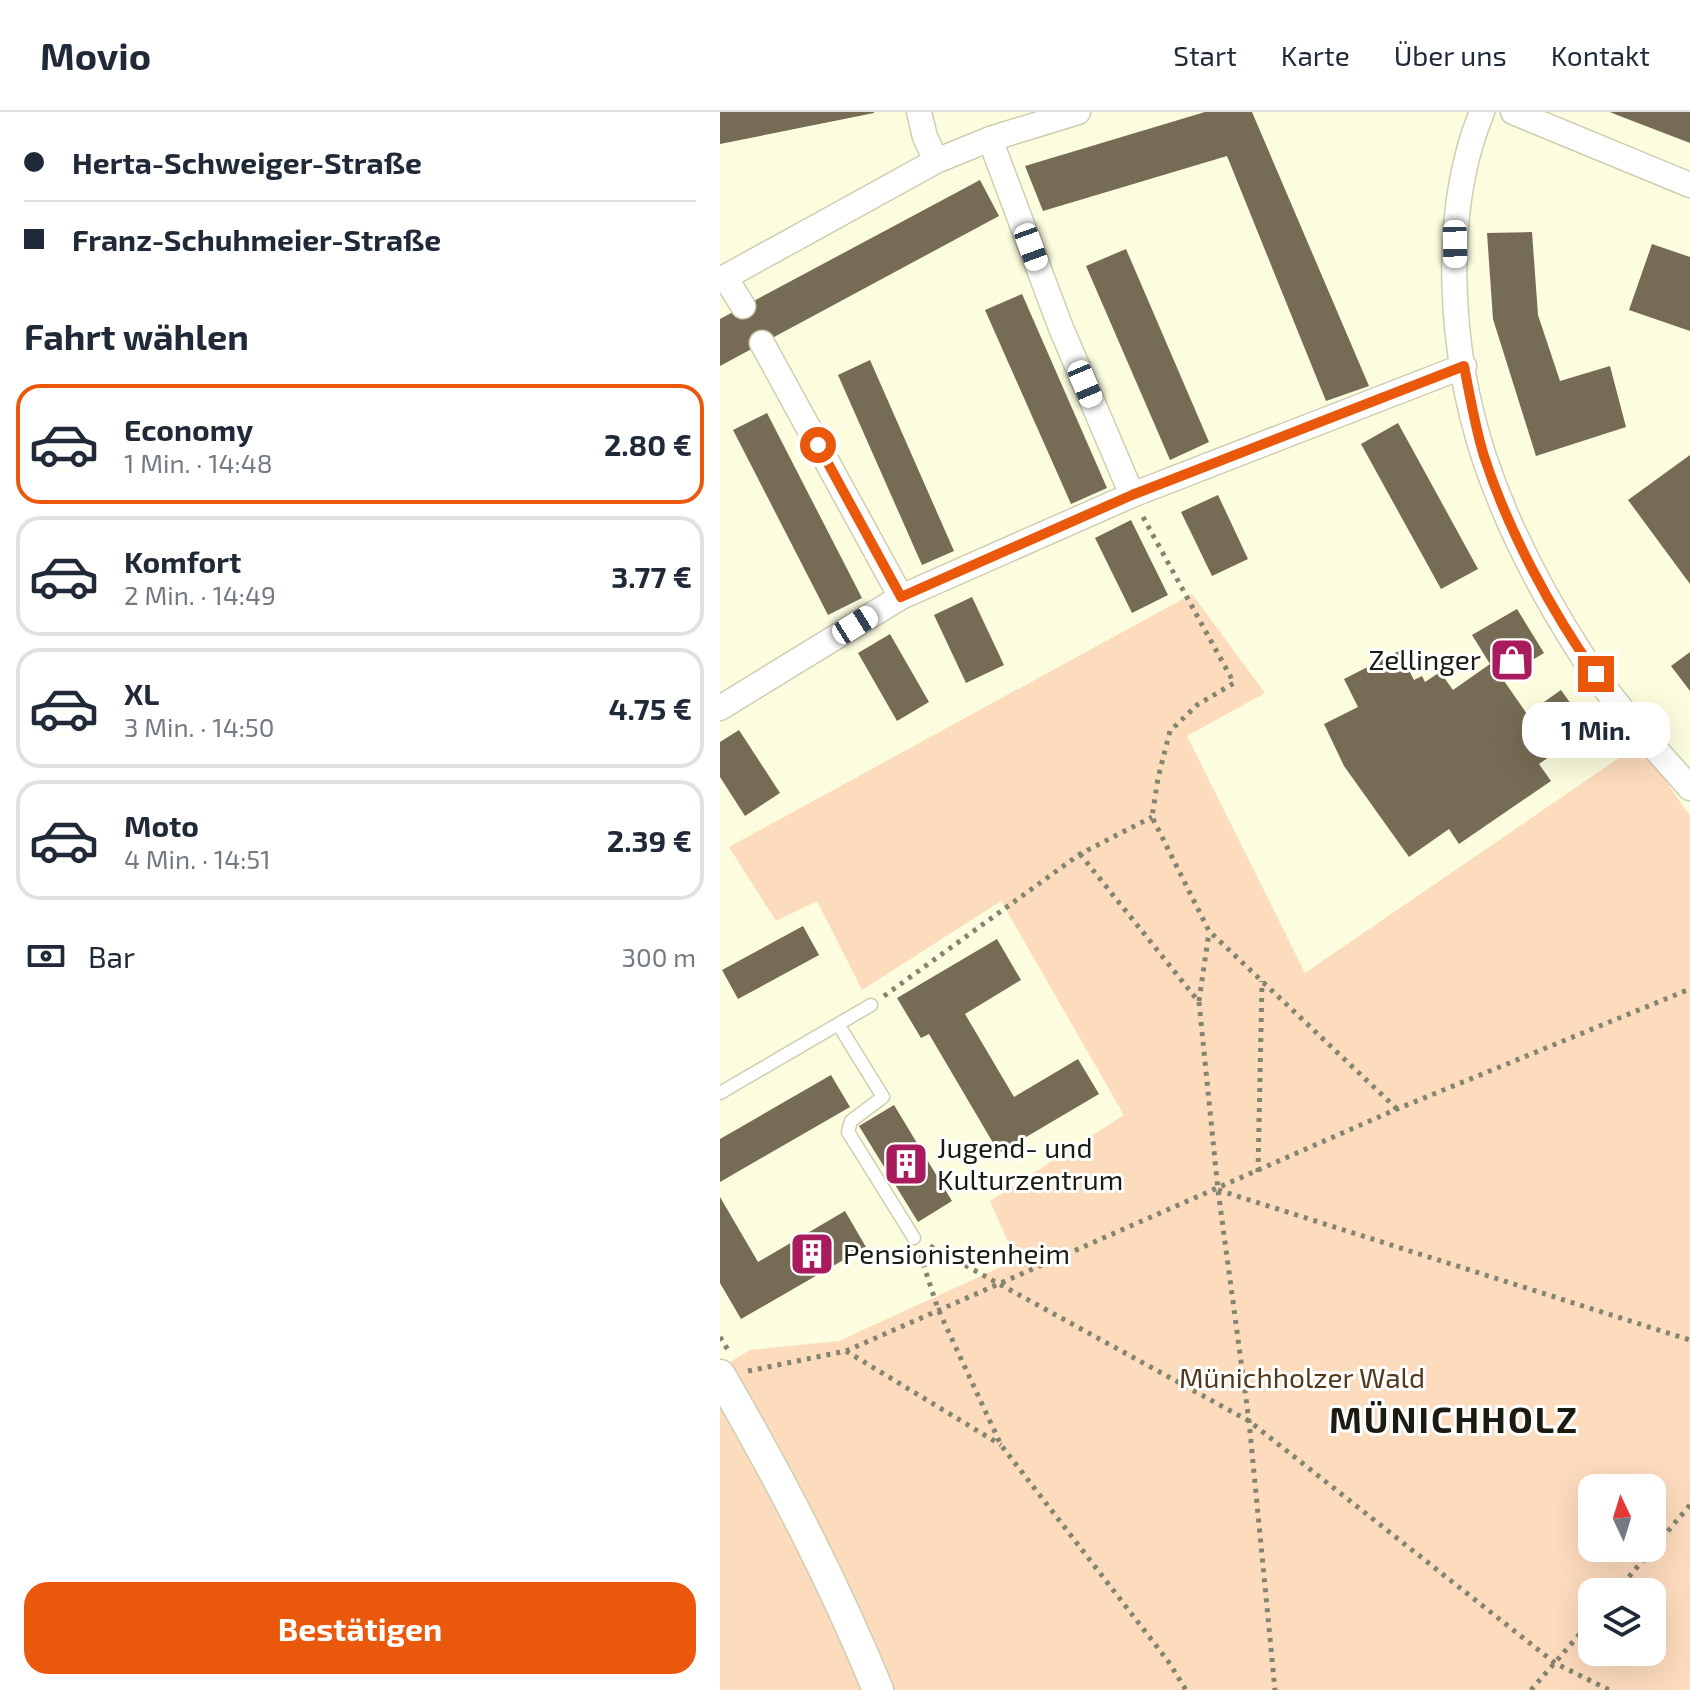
<!DOCTYPE html>
<html lang="de">
<head>
<meta charset="utf-8">
<style>
  :root { --surface:#fff; --page:#f6f6f7; --text:#1f2937; --muted:#747a83; --line:#e0e1e3; --accent:#ea580c }
  body { margin:0; font-family:"Exo 2",sans-serif; background:var(--page); color:var(--text); height:100vh; display:flex; flex-direction:column; font-size:30px; white-space:nowrap }
  * { box-sizing:border-box; margin:0 }
  p { font-size:26px; color:var(--muted) }
  .icon { flex:none; width:44px; height:44px; fill:none; stroke:currentColor; stroke-width:2; stroke-linecap:round; stroke-linejoin:round }
  .map { position:relative; flex:1; overflow:hidden }
  .side { display:flex; flex-direction:column; background:var(--surface); width:720px }
  .side>* { flex:none }
  .guide { display:grid; align-content:center; height:176px; padding:0 24px; background:var(--surface) }
  .needle { width:52px; rotate:356deg }
  .controls { position:absolute; left:858px; top:1362px; display:grid; gap:16px }
  .controls a { display:grid; place-items:center; width:88px; height:88px; border-radius:16px; background:var(--surface); box-shadow:0 8px 32px #0002; font-size:40px }
  .end { position:absolute; width:36px; height:36px; margin:-18px; border:10px solid #ea580c; background:#fff; box-shadow:0 0 0 4px #fff }
  .from { border-radius:50% }
  .bubble { position:absolute; height:56px; border-radius:24px; background:var(--surface); box-shadow:0 8px 32px #0002; font-size:26px; font-weight:700; line-height:56px; text-align:center }
  .car { position:absolute; width:24px; height:48px; margin:-24px -12px; border-radius:10px; box-shadow:0 0 6px 2px #0007; background:linear-gradient(#fff 24%,#345 0 40%,#fff 0 76%,#345 0 86%,#fff 0) }
  .guide b { display:flex; align-items:center; gap:28px; height:76px; font-size:30px }
  .guide b+b { border-top:2px solid var(--line) }
  .guide i { width:20px; height:20px; background:var(--text) }
  ul { padding:0; list-style:none }
  li { display:flex; align-items:center; gap:24px; height:120px; margin:0 16px 12px; padding:0 8px; border:4px solid var(--line); border-radius:24px }
  li div { flex:1 }
  li b { display:block; font-size:30px }
  li em { font-style:normal; font-weight:700 }
  li.active { border-color:var(--accent) }
  li>.icon { width:72px; height:72px; stroke-width:1.5 }
  h2 { padding:0 24px; font-size:36px; line-height:96px }
  .pay { display:flex; align-items:center; gap:20px; height:88px; padding:0 24px; font-size:30px }
  .pay p { margin-inline-start:auto }
  .action { display:flex; gap:16px; margin-top:auto; padding:16px 24px }
  .action a { flex:1; height:92px; border-radius:24px; background:var(--accent); color:#fff; font-size:32px; font-weight:700; line-height:92px; text-align:center }
  header { display:flex; align-items:center; gap:48px; box-sizing:border-box; height:112px; padding:0 40px; background:var(--surface); border-bottom:2px solid var(--line) }
  header strong { font-size:38px }
  nav { display:flex; gap:44px; margin-inline-start:auto; font-size:28px }
  main { display:flex; flex:1; min-height:0 }
  .map>svg:first-child { display:block }
  .green { fill:#fddbbd; fill-rule:evenodd }
  .building { fill:#766b54 }
  .lines { fill:none; stroke-linecap:round; stroke-linejoin:round }
  .service-casing { stroke:#ceceb2; stroke-width:15 }
  .minor-casing { stroke:#ceceb2; stroke-width:27 }
  .tertiary-casing { stroke:#ceceb2; stroke-width:33 }
  .path { stroke:#848472; stroke-width:5; stroke-dasharray:4 6; stroke-linecap:butt }
  .service { stroke:#fff; stroke-width:12 }
  .minor { stroke:#fff; stroke-width:24 }
  .tertiary { stroke:#fff; stroke-width:30 }
  .route { stroke:#ea580c; stroke-width:10 }
  .labels { text-anchor:middle; stroke-width:6; stroke-linejoin:round; paint-order:stroke }
  .poi-label { font-size:28px; fill:#1b1b11; stroke:#fff; text-anchor:start }
  .park-label { font-size:28px; fill:#54381c; stroke:#fff }
  .district-label { font-size:36px; font-weight:bold; letter-spacing:2px; fill:#1b1b11; stroke:#fff }
</style>
</head>
<body>
<header>
<strong>Movio</strong>
<nav><a>Start</a><a>Karte</a><a>Über uns</a><a>Kontakt</a></nav>
</header>
<main>
<section class="side">
<div class="guide">
<b><i class="from"></i>Herta-Schweiger-Straße</b>
<b><i></i>Franz-Schuhmeier-Straße</b>
</div>
<h2>Fahrt wählen</h2>
<ul>
<li class="active"><svg class="icon" aria-label="car" viewBox="0 0 24 24"><path d="M5 17H2v-5l4-1 3-4h7l3 4 3 1v5h-3M9 17h6M6 11h13"/><circle cx="7" cy="17" r="2"/><circle cx="17" cy="17" r="2"/></svg><div><b>Economy</b><p>1 Min. · 14:48</p></div><em>2.80 €</em></li>
<li><svg class="icon" aria-label="car" viewBox="0 0 24 24"><path d="M5 17H2v-5l4-1 3-4h7l3 4 3 1v5h-3M9 17h6M6 11h13"/><circle cx="7" cy="17" r="2"/><circle cx="17" cy="17" r="2"/></svg><div><b>Komfort</b><p>2 Min. · 14:49</p></div><em>3.77 €</em></li>
<li><svg class="icon" aria-label="car" viewBox="0 0 24 24"><path d="M5 17H2v-5l4-1 3-4h7l3 4 3 1v5h-3M9 17h6M6 11h13"/><circle cx="7" cy="17" r="2"/><circle cx="17" cy="17" r="2"/></svg><div><b>XL</b><p>3 Min. · 14:50</p></div><em>4.75 €</em></li>
<li><svg class="icon" aria-label="car" viewBox="0 0 24 24"><path d="M5 17H2v-5l4-1 3-4h7l3 4 3 1v5h-3M9 17h6M6 11h13"/><circle cx="7" cy="17" r="2"/><circle cx="17" cy="17" r="2"/></svg><div><b>Moto</b><p>4 Min. · 14:51</p></div><em>2.39 €</em></li>
</ul>
<div class="pay"><svg class="icon" aria-label="cash" viewBox="0 0 24 24"><path d="M3 7h18v10H3z"/><circle cx="12" cy="12" r="2"/></svg>Bar<p>300 m</p></div>
<div class="action"><a>Bestätigen</a></div>
</section>
<div class="map">
<svg width="970" height="1578" viewBox="0 0 970 1578">
  <rect width="100%" height="100%" fill="#fcfcdf"/>
  <path class="green" d="M472 482 545 581 467 624 585 861 899 646 918 629 970 704V1578H0V1256L30 1238 119 1229 296 1148 270 1089 404 1003 281 789 142 878 97 789 56 809 9 735ZM872 1376H932V1436H872ZM872 1480H932V1540H872Z"/>
  <path class="building" d="M0 0H154V1L0 32Z
    M485 0H532L649 274 606 289 507 44 323 99 305 54Z
    M890 0H970V31L897 3Z
    M260 68 279 104 0 254V207Z
    M812 120 818 203 840 269 890 254 906 315 816 344 773 207 767 121Z
    M932 132 970 145V219L909 198Z
    M406 137 489 330 450 348 366 154Z
    M302 182 387 376 351 392 265 198Z
    M150 248 234 439 202 453 118 263Z
    M47 301 142 486 108 503 13 318Z
    M678 311 758 457 721 477 641 332Z
    M970 343V472L908 388Z
    M498 383 528 447 492 464 461 400Z
    M411 408 448 483 412 501 375 426Z
    M252 485 284 553 246 571 214 503Z
    M797 497 824 541 782 566 807 602 841 578 869 617 819 652 831 669 739 732 729 717 689 745 624 654 604 612 638 595 624 567 679 539 694 568 702 564 705 570 720 560 733 578 770 552 752 523Z
    M170 522 209 590 177 609 138 541Z
    M970 540V579L951 554Z
    M19 618 60 681 25 704 0 665V630Z
    M83 814 99 843 18 887 2 858Z
    M277 827 301 868 245 902 294 985 358 947 379 982 279 1041 209 922 201 926 177 886Z
    M111 963 130 995 0 1070V1027Z
    M174 993 232 1089 198 1110 139 1014Z
    M0 1085 38 1150 125 1099 146 1135 21 1207 0 1171Z"/>
  <g class="lines">
    <g class="service-casing">
      <path id="service" d="M118 912 163 985 131 1009 128 1020 194 1126
        M0 981 151 893"/>
    </g>
    <g class="minor-casing">
      <path id="minor" d="M199 0 205 25 216 49
        M762 0C720 102 730 241 764 345 787 414 823 483 863 545 894 592 933 634 970 676
        M793 0 970 73
        M270 27 341 216 412 383
        M5 165 23 194
        M0 168 216 49 270 27 358 0
        M42 231 181 485
        M0 596 181 485 412 383 744 254"/>
    </g>
    <g class="tertiary-casing">
      <path id="tertiary" d="M0 1263C60 1367 112 1466 158 1578"/>
    </g>
    <path class="path" d="M423 405 514 571 477 593 450 619 438 666 432 705 489 819 677 997
      M360 742 479 890 498 1078 529 1309 555 1578
      M164 884 360 742 432 705
      M479 889 489 820
      M538 1060 542 869
      M498 1078 970 1228
      M210 1134 529 1309 835 1551 889 1578
      M200 1142 218 1197 281 1333 448 1549 466 1578
      M0 1225 8 1238
      M126 1239 281 1333
      M28 1259 126 1239 677 997 970 877
      M896 1480 970 1393
      M811 1578 872 1508"/>
    <use href="#service" class="service"/>
    <use href="#minor" class="minor"/>
    <use href="#tertiary" class="tertiary"/>
  </g>
  <g class="lines">
    <path class="route" d="M98 333 181 485 412 383 744 254C750 284 755 315 764 344 788 418 831 499 876 562"/>
  </g>
  <defs>
    <g id="shop-square" transform="scale(2.3)"><rect x="-9" y="-9" width="18" height="18" rx="4" fill="#a81b5c" stroke="#fff"/><path d="M-5-2.5h2.3a2.7 3.5 0 0 1 5.4 0H5L5.5 6h-11ZM-1.5-2.5h3a1.5 2.3 0 0 0-3 0Z" fill="#fff"/></g>
    <g id="building-square" transform="scale(2.3)"><rect x="-9" y="-9" width="18" height="18" rx="4" fill="#a81b5c" stroke="#fff"/><path d="M-4-6H4V6H1V3H-1V6H-4ZM-2.5-4.3h1.7v1.8h-1.7ZM.8-4.3h1.7v1.8H.8ZM-2.5-1h1.7V.8h-1.7ZM.8-1h1.7V.8H.8Z" fill="#fff"/></g>
  </defs>
  <g fill-rule="evenodd">
    <use href="#shop-square" x="792" y="548"/>
    <use href="#building-square" x="186" y="1052"/>
    <use href="#building-square" x="92" y="1142"/>
  </g>
  <g class="labels">
    <g class="poi-label">
      <text x="761" y="558" text-anchor="end">Zellinger</text>
      <text x="217" y="1046">Jugend- und<tspan x="217" dy="32">Kulturzentrum</tspan></text>
      <text x="123" y="1152">Pensionistenheim</text>
    </g>
    <g class="park-label">
      <text x="582" y="1276">Münichholzer Wald</text>
    </g>
    <g class="district-label">
      <text x="734" y="1321">MÜNICHHOLZ</text>
    </g>
  </g>
</svg>
<div class="controls">
<a><svg class="needle" viewBox="-14 -14 28 28"><path d="M0-13l5 13h-10z" fill="#e53935"/><path d="M0 13l5-13h-10z" fill="#747a83"/></svg></a>
<a><svg class="icon" aria-label="layers" viewBox="0 0 24 24"><path d="M12 4l9 5-9 5-9-5zM3 14l9 5 9-5"/></svg></a>
</div>
<i class="end from" style="left:98px;top:333px"></i>
<i class="end" style="left:876px;top:562px"></i>
<div class="bubble" style="left:802px;top:590px;width:148px">1 Min.</div>
<i class="car" style="left:735px;top:132px;rotate:179deg"></i>
<i class="car" style="left:311px;top:135px;rotate:160deg"></i>
<i class="car" style="left:365px;top:272px;rotate:157deg"></i>
<i class="car" style="left:135px;top:513px;rotate:58deg"></i>
</div>
</main>
</body>
</html>
